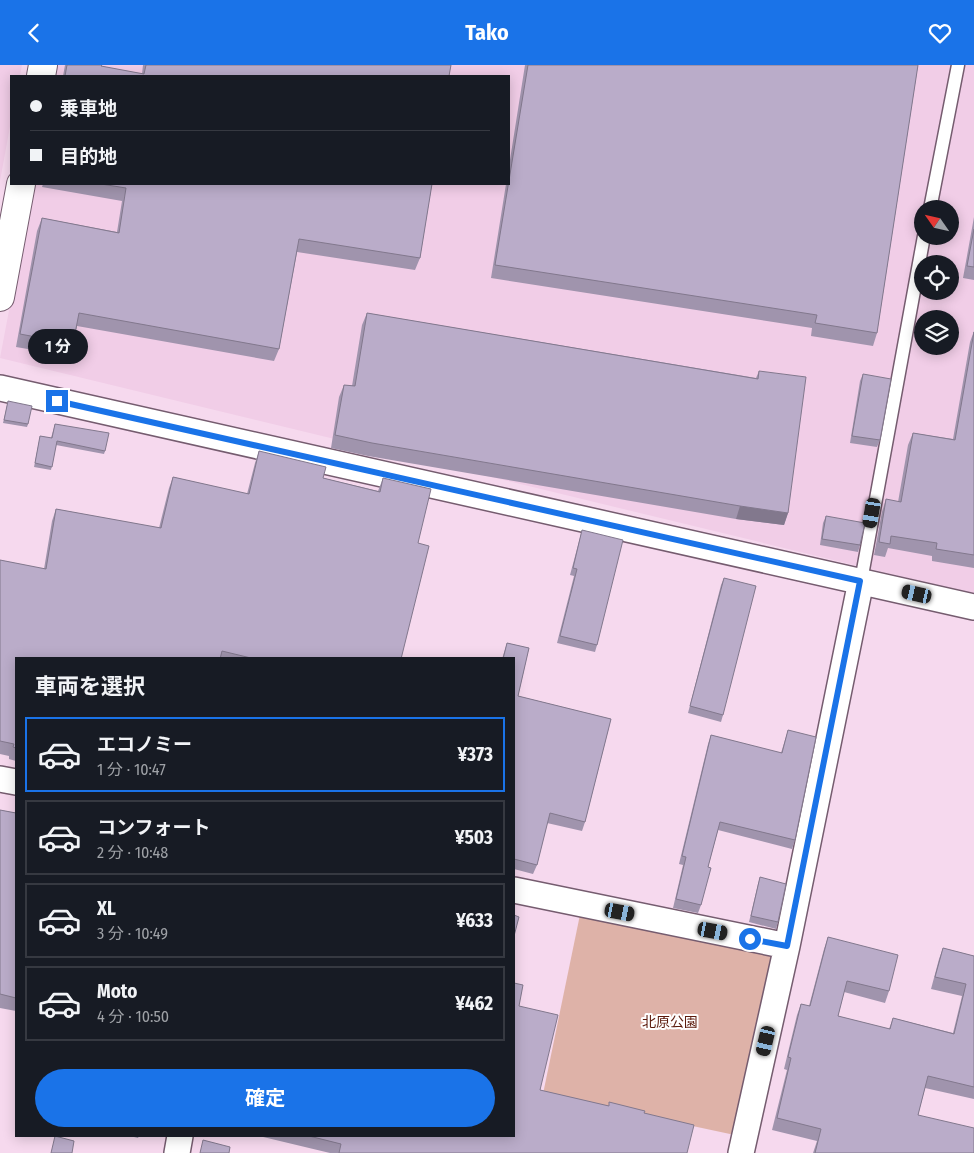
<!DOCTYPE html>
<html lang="ja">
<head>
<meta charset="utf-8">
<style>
  :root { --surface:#171b24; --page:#20242c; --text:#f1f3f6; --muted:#9ea1a6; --line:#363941; --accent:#1a73e8 }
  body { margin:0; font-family:"Fira Sans Condensed","Noto Sans JP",sans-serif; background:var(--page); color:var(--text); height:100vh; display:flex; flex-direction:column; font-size:19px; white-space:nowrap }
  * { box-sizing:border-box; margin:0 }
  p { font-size:16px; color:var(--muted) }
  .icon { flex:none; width:28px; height:28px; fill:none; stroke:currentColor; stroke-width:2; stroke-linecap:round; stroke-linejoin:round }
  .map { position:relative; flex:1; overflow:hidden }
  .sheet { position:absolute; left:15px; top:592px; width:500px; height:480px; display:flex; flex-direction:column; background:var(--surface); border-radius:0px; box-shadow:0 2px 12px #0003 }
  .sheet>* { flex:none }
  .hud { position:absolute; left:10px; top:10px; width:500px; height:110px; border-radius:0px; box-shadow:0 2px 12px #0003; display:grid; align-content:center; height:110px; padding:0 20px; background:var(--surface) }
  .needle { width:32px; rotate:304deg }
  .tools { position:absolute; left:914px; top:135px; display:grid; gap:10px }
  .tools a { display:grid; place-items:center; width:45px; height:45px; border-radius:50%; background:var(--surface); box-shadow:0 2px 12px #0003; font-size:25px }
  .end { position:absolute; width:22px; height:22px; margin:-11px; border:6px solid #1a73e8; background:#fff; box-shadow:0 0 0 2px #fff }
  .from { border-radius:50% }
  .bubble { position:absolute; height:35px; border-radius:18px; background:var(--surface); box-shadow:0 2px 12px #0003; font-size:16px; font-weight:700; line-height:35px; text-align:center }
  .car { position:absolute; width:15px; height:30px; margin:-15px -8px; border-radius:6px; box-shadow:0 0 4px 1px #0007; background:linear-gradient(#222 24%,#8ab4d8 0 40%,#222 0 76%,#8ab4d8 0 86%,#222 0) }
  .hud b { display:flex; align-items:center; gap:18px; height:48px; font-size:19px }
  .hud b+b { border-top:1px solid var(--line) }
  .hud i { width:12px; height:12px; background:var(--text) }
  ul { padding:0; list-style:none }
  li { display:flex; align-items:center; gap:15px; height:75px; margin:0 10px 8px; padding:0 10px; border:2px solid var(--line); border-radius:0px }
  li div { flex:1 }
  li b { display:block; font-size:19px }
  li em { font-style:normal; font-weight:700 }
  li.on { border-color:var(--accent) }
  li>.icon { width:45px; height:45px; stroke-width:1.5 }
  h2 { padding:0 20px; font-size:22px; line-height:60px }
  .button { display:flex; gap:10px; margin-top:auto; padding:10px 20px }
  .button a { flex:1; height:58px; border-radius:30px; background:var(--accent); color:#fff; font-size:20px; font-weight:700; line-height:58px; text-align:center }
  header { display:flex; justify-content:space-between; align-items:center; height:65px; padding:0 20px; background:var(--accent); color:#fff; font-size:22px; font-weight:700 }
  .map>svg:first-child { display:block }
  .built { fill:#f1cde7; fill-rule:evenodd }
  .green { fill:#deb2a8 }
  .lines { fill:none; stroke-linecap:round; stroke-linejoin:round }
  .service-casing { stroke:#755c6f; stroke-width:15 }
  .minor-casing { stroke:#755c6f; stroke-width:28 }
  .tertiary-casing { stroke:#755c6f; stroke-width:30 }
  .service { stroke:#fff; stroke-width:12 }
  .minor { stroke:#fff; stroke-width:25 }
  .tertiary { stroke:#fff; stroke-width:28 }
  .wall { fill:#a094ad }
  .shaded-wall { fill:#82788d }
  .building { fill:#baacc9; stroke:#82788d }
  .route { stroke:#1a73e8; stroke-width:6 }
  .labels { text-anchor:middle; stroke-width:4; stroke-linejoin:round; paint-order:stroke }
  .park-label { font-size:14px; fill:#5c1b0d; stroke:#fff }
</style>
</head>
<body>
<header><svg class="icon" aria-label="back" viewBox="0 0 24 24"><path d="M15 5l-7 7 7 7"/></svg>Tako<svg class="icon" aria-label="heart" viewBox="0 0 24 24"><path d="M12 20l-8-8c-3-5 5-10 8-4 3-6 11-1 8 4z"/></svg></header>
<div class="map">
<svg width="974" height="1088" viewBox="0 0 974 1088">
  <rect width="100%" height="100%" fill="#f6d9ee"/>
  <path class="built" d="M0 0H22L20 11H11V56L0 116Z
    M56 0H974V529L0 293 33 119H509V11H54ZM922 144H950V171H922ZM922 199H950V226H922ZM922 254H950V281H922Z"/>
  <path class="green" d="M582 840 787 881 744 1072 543 1029Z"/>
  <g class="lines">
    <g class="service-casing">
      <path id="service" d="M930 144 958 0
        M861 516 924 171"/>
    </g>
    <g class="minor-casing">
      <path id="minor" d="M0 323 974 542
        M0 714 16 717
        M514 825 787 881
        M177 1088 180 1071
        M741 1088 787 881 861 516"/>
    </g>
    <g class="tertiary-casing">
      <path id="tertiary" d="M41 11 43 0
        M0 232 21 119"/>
    </g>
    <use href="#service" class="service"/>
    <use href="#minor" class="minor"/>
    <use href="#tertiary" class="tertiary"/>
  </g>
  <path class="wall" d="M65 0H102L101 1 142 9 143 0H451L449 11H63Z
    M525 0H918L877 268 873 281 811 271 812 263 491 213 506 119H509V101Z
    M43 119H432L420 193 415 205 297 187 279 284 274 296 77 261 73 279 69 291 16 282 37 166 42 153 117 167 122 136 42 122Z
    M974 152V215L963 213Z
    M367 248 756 313 759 306 788 448 784 460 736 454 368 391 331 383 339 332 344 320 352 321 362 260Z
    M974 266V503L932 496V491L888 483 885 492 874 490 882 447 886 434 898 437 908 380 913 368 953 374 970 277Z
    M863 309 880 375 877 382 850 378 860 316Z
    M8 336 28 359 27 362 3 358Z
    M55 359 105 386 104 389 56 380 51 405 34 402 40 371 51 373Z
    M259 386 323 413 378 426 383 413 418 478 401 594H16V696L9 694V691L0 689V495L44 504 52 456 56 444 159 463 169 423 173 412 247 429 255 398Z
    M826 451 860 480 858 487 820 480 823 458Z
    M582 465 597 580 595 587 557 578 574 511 570 510Z
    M724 513 723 650 721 657 688 648 721 520Z
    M507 578 529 583 518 631 611 654 585 757 582 766 547 758 537 800 533 809 514 804V594H502Z
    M788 665 795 775 792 784 718 765 708 802 701 840 698 848 673 843 683 800 679 799 708 679 711 670 781 688Z
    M0 745 16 748V946L0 943Z
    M760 812 778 857 776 864 749 857 758 819Z
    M828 872 889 926 885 938 844 927 838 951 889 964 893 953 953 968 962 931 931 924 939 894 943 883 974 891V1034L925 1023 918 1050 974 1088H813L817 1076 772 1065 787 1005 784 1004 797 950 801 939 809 941 824 884Z
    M519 941 540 1025 608 1041 644 1048 687 1088H330L259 1071H514Z
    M130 1071H139L138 1073Z"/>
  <path class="shaded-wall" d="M740 441 788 448 784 460 736 454Z"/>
  <path class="building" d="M67 0H102L101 1 144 9 146 0H451L449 11H65Z
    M528 0H918L877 268 815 258 817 250 495 200Z
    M101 119H432L420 193 299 174 279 284 79 248 73 279 20 269 42 153 119 168 126 123Z
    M974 164V202L967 201Z
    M367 248 758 314 759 306 806 312 788 448 740 441 372 378 335 370 344 320 355 321Z
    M974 267V490L936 484 937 478 891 471 890 479 879 477 886 434 901 437 913 368 955 375Z
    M863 309 891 314 880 375 852 371Z
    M8 336 32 341 28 359 4 355Z
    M55 359 109 368 105 386 57 376 52 402 35 398 40 371 52 373Z
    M259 386 326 402 323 413 380 427 383 413 431 424 418 478 429 481 401 594H255L222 586 220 594H16V683L13 682 14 679 0 676V495L46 504 56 444 161 463 173 412 249 429Z
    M826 451 865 458 860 480 822 474Z
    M582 465 623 475 597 580 560 571 577 504 573 503Z
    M724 513 756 521 723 650 690 641Z
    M507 578 529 583 518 631 611 654 585 757 550 748 537 800 514 794V594H503Z
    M788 665 816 672 795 775 720 757 708 802 711 803 701 840 676 834 686 792 682 791 711 670 782 688Z
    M0 745 16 748V933L0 929Z
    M760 812 786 819 778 857 751 851Z
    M514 850 519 852 514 871Z
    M828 872 898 890 889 926 847 916 838 951 890 964 893 953 954 969 966 919 935 912 943 883 974 891V1022L928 1011 918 1050 974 1063V1088H815L821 1064 777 1053 791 993 788 992 801 939 810 941Z
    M514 918 523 920 519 941 558 950 540 1025 609 1041V1037L645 1046 644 1048 694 1060 687 1088H339L341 1079 309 1071H514Z
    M55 1071 74 1076 72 1088H51Z
    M203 1075 230 1082 229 1088H200Z"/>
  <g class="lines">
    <path class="route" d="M57 336 860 516 787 881 750 874"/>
  </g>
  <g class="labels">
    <g class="park-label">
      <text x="670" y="962">北原公園</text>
    </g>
  </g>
</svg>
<div class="tools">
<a><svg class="needle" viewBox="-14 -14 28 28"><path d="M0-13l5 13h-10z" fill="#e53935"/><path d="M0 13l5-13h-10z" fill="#9ea1a6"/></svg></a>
<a><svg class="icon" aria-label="locate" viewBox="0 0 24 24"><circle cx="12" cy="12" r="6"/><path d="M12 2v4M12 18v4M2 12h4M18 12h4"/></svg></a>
<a><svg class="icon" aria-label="layers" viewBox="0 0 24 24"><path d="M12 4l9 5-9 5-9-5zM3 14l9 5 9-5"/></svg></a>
</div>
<i class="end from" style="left:750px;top:874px"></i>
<i class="end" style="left:57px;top:336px"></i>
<div class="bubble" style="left:28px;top:264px;width:60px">1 分</div>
<i class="car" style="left:872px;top:448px;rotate:190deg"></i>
<i class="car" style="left:917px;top:529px;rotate:283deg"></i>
<i class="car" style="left:620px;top:847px;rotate:101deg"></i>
<i class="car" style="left:713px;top:866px;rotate:101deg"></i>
<i class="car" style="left:766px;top:976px;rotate:193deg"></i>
<div class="hud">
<b><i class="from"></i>乗車地</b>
<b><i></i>目的地</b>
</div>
<section class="sheet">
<h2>車両を選択</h2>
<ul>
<li class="on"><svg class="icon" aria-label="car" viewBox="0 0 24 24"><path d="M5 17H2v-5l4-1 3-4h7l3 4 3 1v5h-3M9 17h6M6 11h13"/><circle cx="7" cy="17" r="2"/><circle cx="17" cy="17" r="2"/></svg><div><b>エコノミー</b><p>1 分 · 10:47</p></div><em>¥373</em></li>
<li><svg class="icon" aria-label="car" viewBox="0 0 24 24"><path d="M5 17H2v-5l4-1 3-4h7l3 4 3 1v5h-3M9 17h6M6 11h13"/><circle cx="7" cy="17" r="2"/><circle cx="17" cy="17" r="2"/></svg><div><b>コンフォート</b><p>2 分 · 10:48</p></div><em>¥503</em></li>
<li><svg class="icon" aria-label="car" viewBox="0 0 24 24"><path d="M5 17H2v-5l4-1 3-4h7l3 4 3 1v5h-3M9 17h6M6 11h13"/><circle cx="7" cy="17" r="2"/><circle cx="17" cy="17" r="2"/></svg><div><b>XL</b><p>3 分 · 10:49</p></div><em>¥633</em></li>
<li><svg class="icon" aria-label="car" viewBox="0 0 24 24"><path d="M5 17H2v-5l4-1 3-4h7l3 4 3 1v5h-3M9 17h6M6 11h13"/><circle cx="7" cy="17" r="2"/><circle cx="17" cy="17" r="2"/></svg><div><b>Moto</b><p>4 分 · 10:50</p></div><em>¥462</em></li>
</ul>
<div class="button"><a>確定</a></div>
</section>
</div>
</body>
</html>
